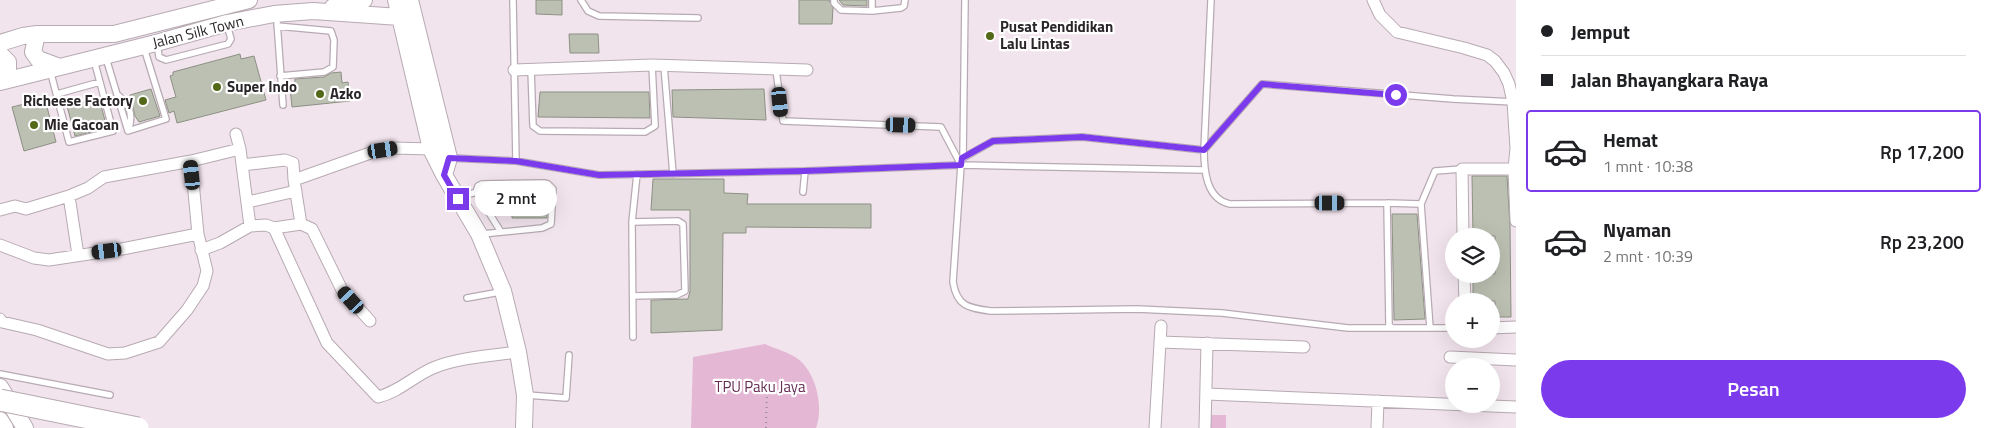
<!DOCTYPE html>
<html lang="id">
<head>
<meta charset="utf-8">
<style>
  :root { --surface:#fff; --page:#f2f2f2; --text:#202124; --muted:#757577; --line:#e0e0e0; --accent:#7c3aed }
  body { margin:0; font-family:"Titillium Web",sans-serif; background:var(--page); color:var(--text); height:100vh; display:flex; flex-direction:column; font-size:19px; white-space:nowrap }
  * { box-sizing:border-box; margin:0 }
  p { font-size:16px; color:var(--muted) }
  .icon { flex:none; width:28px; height:28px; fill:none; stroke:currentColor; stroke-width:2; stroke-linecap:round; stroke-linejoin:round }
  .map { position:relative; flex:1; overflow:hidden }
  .side { display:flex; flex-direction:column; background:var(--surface); width:475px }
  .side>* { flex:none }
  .hud { display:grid; align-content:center; height:110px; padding:0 25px; background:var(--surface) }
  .tools { position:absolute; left:1445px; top:228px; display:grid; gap:10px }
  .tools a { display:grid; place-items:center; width:55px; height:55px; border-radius:50%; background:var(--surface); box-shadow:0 5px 20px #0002; font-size:25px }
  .end { position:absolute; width:22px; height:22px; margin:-11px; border:6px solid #7c3aed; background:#fff; box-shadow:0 0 0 2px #fff }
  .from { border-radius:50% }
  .bubble { position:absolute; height:35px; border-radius:18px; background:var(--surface); box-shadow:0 5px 20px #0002; font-size:16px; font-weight:600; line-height:35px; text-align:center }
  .car { position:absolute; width:15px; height:30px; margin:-15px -8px; border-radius:6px; box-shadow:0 0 4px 1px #0007; background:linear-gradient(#222 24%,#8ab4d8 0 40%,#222 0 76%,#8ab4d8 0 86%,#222 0) }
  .hud b { display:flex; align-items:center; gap:18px; height:48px; font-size:19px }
  .hud b+b { border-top:1px solid var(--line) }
  .hud i { width:12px; height:12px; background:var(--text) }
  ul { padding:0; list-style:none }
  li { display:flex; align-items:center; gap:15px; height:82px; margin:0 10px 8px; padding:0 15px; border:2px solid transparent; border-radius:5px }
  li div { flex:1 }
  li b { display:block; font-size:19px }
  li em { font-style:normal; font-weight:600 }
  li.on { border-color:var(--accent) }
  li>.icon { width:45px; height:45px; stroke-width:1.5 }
  .button { display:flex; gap:10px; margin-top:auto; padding:10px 25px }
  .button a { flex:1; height:58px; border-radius:30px; background:var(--accent); color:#fff; font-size:20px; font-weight:600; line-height:58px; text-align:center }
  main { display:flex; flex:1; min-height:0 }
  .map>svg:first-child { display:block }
  .green { fill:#e4b7d4 }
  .building { fill:#bbc0b2; stroke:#8c9184 }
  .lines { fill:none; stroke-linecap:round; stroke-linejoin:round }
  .lane-casing { stroke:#b7aab2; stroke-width:8 }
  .street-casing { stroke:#b7aab2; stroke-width:13 }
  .secondary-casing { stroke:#b7aab2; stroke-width:18 }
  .path { stroke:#978d93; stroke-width:2; stroke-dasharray:1 4; stroke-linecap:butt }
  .lane { stroke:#fff; stroke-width:5.5 }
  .street { stroke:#fff; stroke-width:11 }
  .secondary { stroke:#fff; stroke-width:16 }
  .highway-bridge-casing { stroke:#b7aab2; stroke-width:23; stroke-linecap:butt }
  .highway-bridge { stroke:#fff; stroke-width:21 }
  .route { stroke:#7c3aed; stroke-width:6 }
  .poi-dot { fill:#536918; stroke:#fff; stroke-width:2 }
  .labels { text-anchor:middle; stroke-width:4.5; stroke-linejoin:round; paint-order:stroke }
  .poi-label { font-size:15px; font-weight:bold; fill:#2a2528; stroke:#fff; text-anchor:start }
  .street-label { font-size:15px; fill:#2a2528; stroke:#fff }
  .park-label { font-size:15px; fill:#662e55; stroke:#fff }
</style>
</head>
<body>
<main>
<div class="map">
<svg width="1516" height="428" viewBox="0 0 1516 428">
  <rect width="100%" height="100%" fill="#f2e4ed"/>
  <path class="green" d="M765 344C775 349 789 352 798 359 816 373 824 406 816 428H691L693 357Z
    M1210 415H1226V428H1210Z"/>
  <path class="building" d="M536 0H562V15L536 14Z
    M799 0H829L833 8 832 24H799Z
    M839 0H867V6L843 5Z
    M569 34H598L599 53H570Z
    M240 54 241 59 254 56 266 100 177 123 174 111 169 113 165 100 176 97 170 76 173 75V72Z
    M341 72 342 83 348 82 350 101 292 107 290 88 295 87V79L324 77 331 73Z
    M151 89 160 116 139 122 135 116 130 95Z
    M764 89 766 120 673 117 672 90Z
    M540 92H649L650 118 538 117Z
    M99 98 107 128 75 136 67 106Z
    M45 99 56 142 24 151 12 107Z
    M1472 176H1507L1510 226 1511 317H1495V301H1473V274H1495V236H1473Z
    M653 179H724V193L748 194 747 204H871V228L746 227V233H723L722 330 651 333V300L688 299 690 291V210H651Z
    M512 188H546L548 191 547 218H512Z
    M1392 214H1417L1425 319 1394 320Z"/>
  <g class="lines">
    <g class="lane-casing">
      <path id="lane" d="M513 0 516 161
        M581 0 588 11 599 16 698 18
        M834 0V3L841 10 872 11V0
        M872 11 901 8 904 6 905 0
        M277 22 283 105
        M277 26 331 31 334 40 333 67 324 72 280 76
        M157 43 159 57 166 60 228 44 231 39 227 25
        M106 58 128 131 166 119 144 48
        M664 66 673 174
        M531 69 533 126 540 131 645 132 655 126 652 65
        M50 70 69 142 113 131 94 60
        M776 70 783 121 941 127 961 165 953 282C957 307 969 308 991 311L1137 309 1222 313 1348 328H1454
        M57 94 100 82
        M118 95C130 106 133 113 129 129
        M1204 150 1262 84 1453 99 1514 102
        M1204 150 1211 0
        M451 158 516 161 599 175 805 171 961 165 963 158 993 141 1082 137 1204 150C1204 170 1206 199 1230 204L1387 203 1421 204
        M963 158 965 0
        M961 165 1204 170
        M803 192 805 171
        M459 198 476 192
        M1387 203 1389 325 1392 328
        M632 222 678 221 683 224 685 291 677 295 633 296
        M482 234 542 228 551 224 553 189 548 184 544 183 482 184 478 186 476 192 501 232
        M467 298 500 292
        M1430 328 1421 204 1435 171 1462 169
        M633 337 632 222 637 174
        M0 374 110 395
        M527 395 566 398 569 355"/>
    </g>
    <g class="street-casing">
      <path id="street" d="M1373 0 1380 15 1397 32 1464 48 1487 55 1495 61 1504 73 1509 84 1513 102 1516 148 1514 169H1516
        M514 70 652 65 807 70
        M236 134 240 149 250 226
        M242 165 285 160 293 163 294 180 301 224
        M294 180 373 152 394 148 431 149
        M69 196 78 255
        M248 202 296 191
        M0 210 15 206 26 209 69 196 88 188 104 177 191 161 240 149
        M274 228 301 224 312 229 342 290 370 321
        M1463 236 1462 169H1514L1516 221
        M0 245 34 258 49 260 122 249 198 234
        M201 250 220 243 250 226 266 225 274 228 327 343 378 397C399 392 414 376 433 368 455 358 494 355 518 352
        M1464 274 1465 301
        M0 319 2 322 37 330 108 354 125 353 159 342 187 310 203 286 207 271 198 234 191 161
        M1491 328 1516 327
        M1160 342 1304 347
        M1450 357 1516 360
        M1207 394 1516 407
        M1155 428 1161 326
        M1205 428 1207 343
        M1377 428 1378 401"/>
    </g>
    <g class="secondary-casing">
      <path id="secondary" d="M396 0 431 149 444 175 479 234 503 291 518 352 525 395 524 428
        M410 0 449 158 444 175
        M333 7 364 0
        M37 34 33 52 38 59 57 66
        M0 43 23 36 37 34H114L249 0
        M0 54 8 62V70L0 79
        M0 82 156 43 227 23 274 14 313 11 400 17
        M0 387 25 428
        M0 420 5 428"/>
    </g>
    <path class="path" d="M766 428 767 392"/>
    <use href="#lane" class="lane"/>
    <use href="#street" class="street"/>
    <use href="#secondary" class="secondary"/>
    <g class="highway-bridge-casing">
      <path id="highway-bridge" d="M0 400 138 428"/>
    </g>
    <use href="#highway-bridge" class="highway-bridge"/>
  </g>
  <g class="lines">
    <path class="route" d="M458 199 444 175 449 158 516 161 599 175 805 171 961 165 962 158 993 141 1082 137 1204 150 1262 84 1396 95"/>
  </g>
  <g class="poi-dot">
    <circle cx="990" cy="36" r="5"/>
    <circle cx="217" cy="87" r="5"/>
    <circle cx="320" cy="94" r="5"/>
    <circle cx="143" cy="101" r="5"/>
    <circle cx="34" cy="125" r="5"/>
  </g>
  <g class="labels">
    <g class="poi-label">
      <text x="1000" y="32">Pusat Pendidikan<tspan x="1000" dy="17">Lalu Lintas</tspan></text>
      <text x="227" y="92">Super Indo</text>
      <text x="330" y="99">Azko</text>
      <text x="133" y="106" text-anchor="end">Richeese Factory</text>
      <text x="44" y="130">Mie Gacoan</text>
    </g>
    <g class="street-label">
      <text transform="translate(198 32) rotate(-14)" y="5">Jalan Silk Town</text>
    </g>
    <g class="park-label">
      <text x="760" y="392">TPU Paku Jaya</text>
    </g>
  </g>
</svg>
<div class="tools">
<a><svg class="icon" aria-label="layers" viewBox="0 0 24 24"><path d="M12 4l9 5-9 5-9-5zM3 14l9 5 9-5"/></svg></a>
<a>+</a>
<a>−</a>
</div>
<i class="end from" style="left:1396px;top:95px"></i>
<i class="end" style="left:458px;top:199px"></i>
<div class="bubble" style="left:475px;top:181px;width:82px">2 mnt</div>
<i class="car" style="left:780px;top:102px;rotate:174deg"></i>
<i class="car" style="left:901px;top:125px;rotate:92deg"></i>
<i class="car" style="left:383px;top:150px;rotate:81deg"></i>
<i class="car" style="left:192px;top:175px;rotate:354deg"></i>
<i class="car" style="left:1330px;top:203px;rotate:90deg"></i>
<i class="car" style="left:107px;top:251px;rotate:263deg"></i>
<i class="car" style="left:351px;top:300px;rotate:318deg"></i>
</div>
<section class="side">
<div class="hud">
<b><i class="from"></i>Jemput</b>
<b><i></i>Jalan Bhayangkara Raya</b>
</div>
<ul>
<li class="on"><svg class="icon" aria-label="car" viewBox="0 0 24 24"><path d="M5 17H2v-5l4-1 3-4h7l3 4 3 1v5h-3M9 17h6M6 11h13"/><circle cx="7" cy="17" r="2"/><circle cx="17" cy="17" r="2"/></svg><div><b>Hemat</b><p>1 mnt · 10:38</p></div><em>Rp 17,200</em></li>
<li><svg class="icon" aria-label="car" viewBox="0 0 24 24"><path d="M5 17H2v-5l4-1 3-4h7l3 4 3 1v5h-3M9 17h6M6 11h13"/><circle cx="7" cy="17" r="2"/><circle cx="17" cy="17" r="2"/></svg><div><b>Nyaman</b><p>2 mnt · 10:39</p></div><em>Rp 23,200</em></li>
</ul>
<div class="button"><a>Pesan</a></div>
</section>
</main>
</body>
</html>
